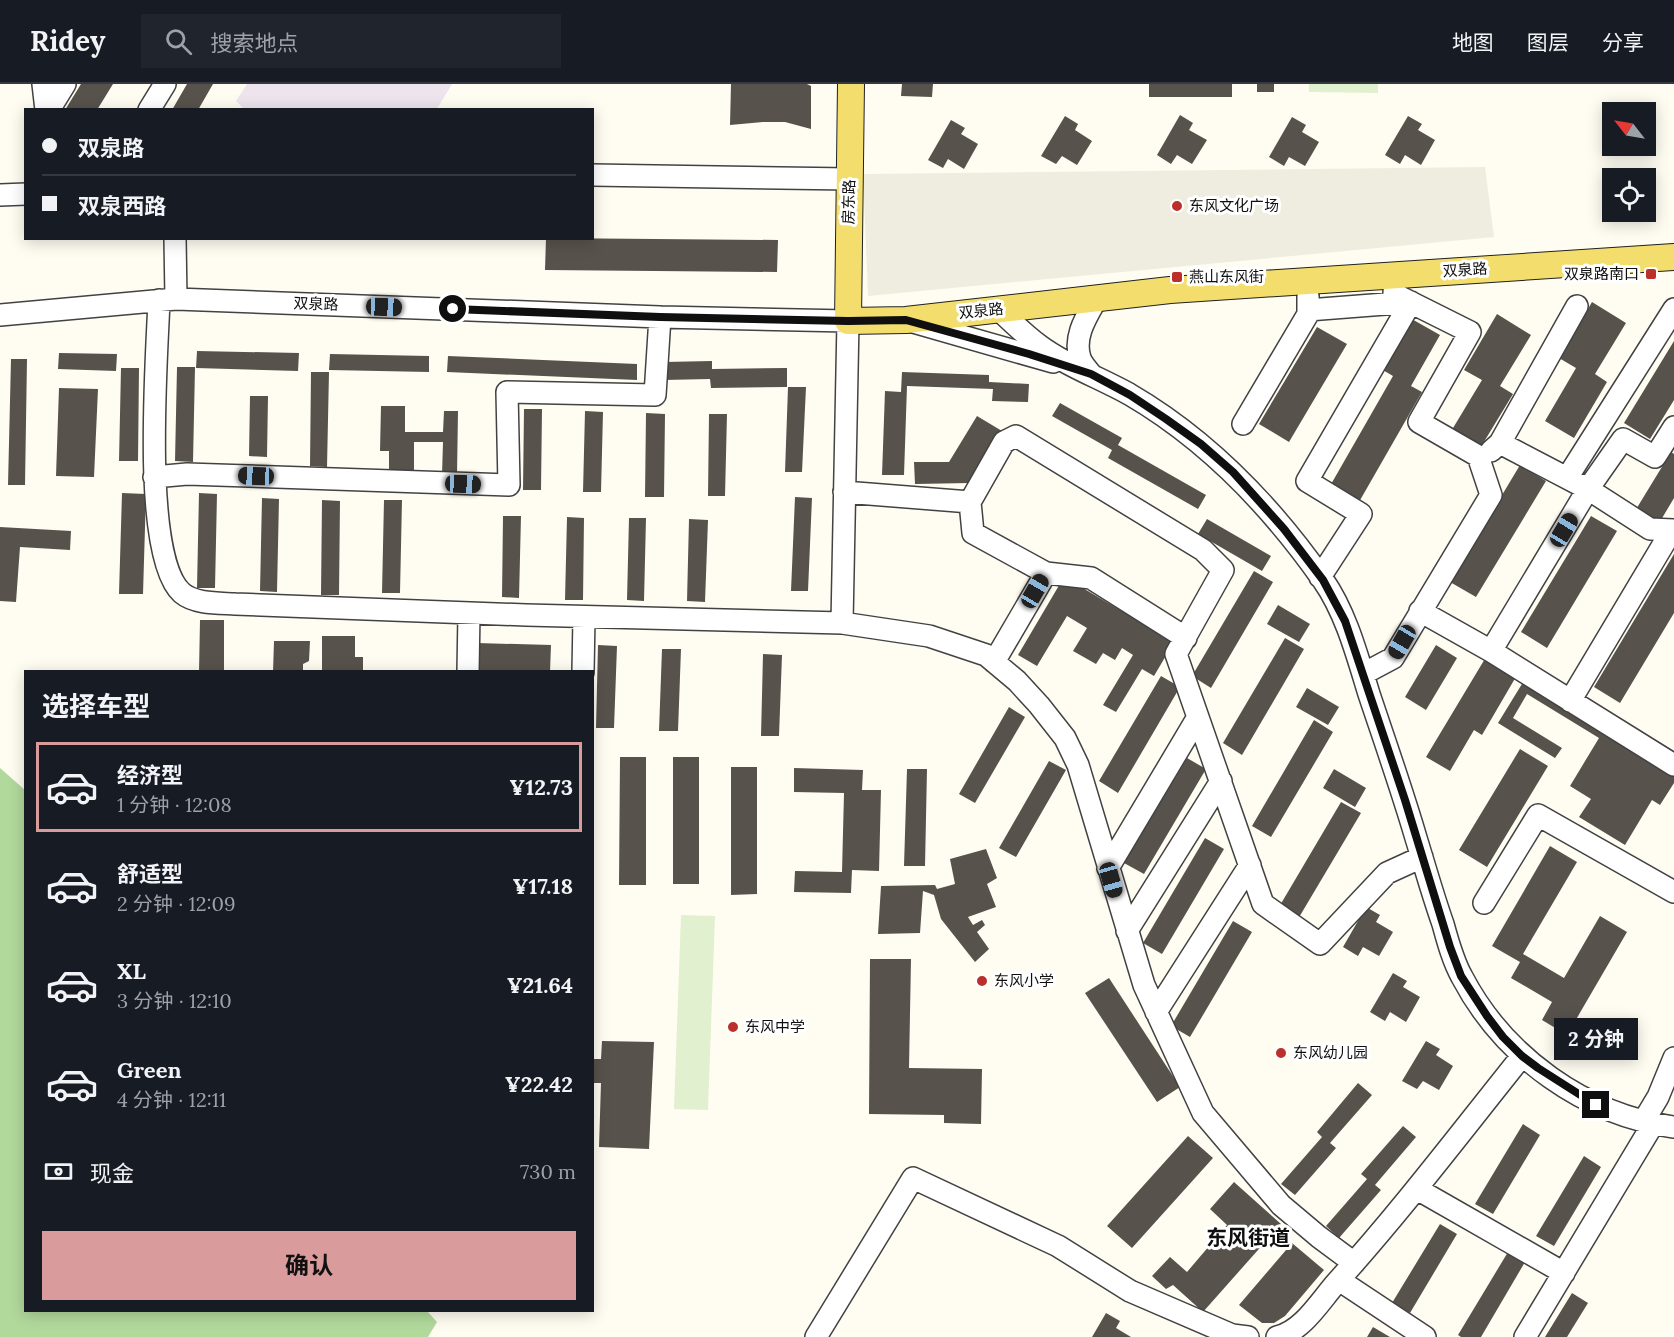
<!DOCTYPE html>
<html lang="zh">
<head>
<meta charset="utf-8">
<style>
  :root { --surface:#171b24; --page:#20242c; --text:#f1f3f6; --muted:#9ea1a6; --line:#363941; --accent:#d99b9b }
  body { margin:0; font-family:Lora,"Noto Sans SC",serif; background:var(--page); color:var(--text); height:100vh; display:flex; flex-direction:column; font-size:22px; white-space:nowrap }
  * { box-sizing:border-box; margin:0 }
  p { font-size:20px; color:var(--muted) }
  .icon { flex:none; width:33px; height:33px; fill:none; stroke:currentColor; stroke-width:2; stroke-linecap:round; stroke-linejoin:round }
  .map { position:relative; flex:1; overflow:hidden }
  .details { position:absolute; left:24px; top:586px; width:570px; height:642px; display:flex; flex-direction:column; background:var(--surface); border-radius:0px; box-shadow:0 3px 15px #0003 }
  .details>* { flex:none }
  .top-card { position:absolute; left:24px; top:24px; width:570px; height:132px; border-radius:0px; box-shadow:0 3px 15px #0003; display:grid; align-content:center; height:132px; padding:0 18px; background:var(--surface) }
  .needle { width:39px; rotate:301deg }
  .buttons { position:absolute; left:1602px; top:18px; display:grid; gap:12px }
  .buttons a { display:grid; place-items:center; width:54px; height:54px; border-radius:0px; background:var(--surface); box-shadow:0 3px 15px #0003; font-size:30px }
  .end { position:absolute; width:27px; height:27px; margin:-14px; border:8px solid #0f0f0f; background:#fff; box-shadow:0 0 0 3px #fff }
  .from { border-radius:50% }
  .bubble { position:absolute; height:42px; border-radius:0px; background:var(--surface); box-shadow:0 3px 15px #0003; font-size:20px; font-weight:700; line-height:42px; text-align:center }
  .car { position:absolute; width:18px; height:36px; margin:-18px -9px; border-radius:8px; box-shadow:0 0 4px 2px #0007; background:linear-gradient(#222 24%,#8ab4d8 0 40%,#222 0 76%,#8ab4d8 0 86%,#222 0) }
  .top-card b { display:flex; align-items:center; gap:21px; height:57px; font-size:22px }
  .top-card b+b { border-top:2px solid var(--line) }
  .top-card i { width:15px; height:15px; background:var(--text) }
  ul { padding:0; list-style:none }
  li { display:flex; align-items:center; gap:18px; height:90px; margin:0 12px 9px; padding:0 6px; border:3px solid transparent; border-radius:0px }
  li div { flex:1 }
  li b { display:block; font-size:22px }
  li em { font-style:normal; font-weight:700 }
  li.active { border-color:var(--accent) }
  li>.icon { width:54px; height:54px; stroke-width:1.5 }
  h2 { padding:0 18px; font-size:27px; line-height:72px }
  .pay { display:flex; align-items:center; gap:15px; height:66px; padding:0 18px; font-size:22px }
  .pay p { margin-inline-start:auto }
  .cta { display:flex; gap:12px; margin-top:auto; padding:12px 18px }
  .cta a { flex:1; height:69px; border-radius:0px; background:var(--accent); color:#111; font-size:24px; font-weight:700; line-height:69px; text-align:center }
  header { display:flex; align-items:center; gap:36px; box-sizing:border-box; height:84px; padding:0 30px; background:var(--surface); border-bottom:2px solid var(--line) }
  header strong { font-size:28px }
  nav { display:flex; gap:33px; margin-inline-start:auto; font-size:21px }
  .search { width:420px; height:54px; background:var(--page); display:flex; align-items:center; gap:15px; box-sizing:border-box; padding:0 21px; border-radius:0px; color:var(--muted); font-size:22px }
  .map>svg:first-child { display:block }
  .industrial { fill:#ede4ed }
  .forest { fill:#b2d99c }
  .pitch { fill:#e1f0ce }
  .plaza { fill:#efede0 }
  .building { fill:#58524c }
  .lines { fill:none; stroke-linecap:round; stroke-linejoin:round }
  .minor-casing { stroke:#424242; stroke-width:24 }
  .major-casing { stroke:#202020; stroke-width:28 }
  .minor { stroke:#fff; stroke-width:21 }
  .major { stroke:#f3de6d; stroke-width:26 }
  .route { stroke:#0f0f0f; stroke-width:8 }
  .poi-dot { fill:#bb302b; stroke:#fff; stroke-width:2 }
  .labels { text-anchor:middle; stroke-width:6; stroke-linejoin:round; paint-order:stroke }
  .street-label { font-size:15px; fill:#0f0f0f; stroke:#fff }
  .poi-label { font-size:15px; fill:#0f0f0f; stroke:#fff; text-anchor:start }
  .district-label { font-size:21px; font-weight:bold; fill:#0f0f0f; stroke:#fff }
</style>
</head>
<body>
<header>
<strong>Ridey</strong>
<div class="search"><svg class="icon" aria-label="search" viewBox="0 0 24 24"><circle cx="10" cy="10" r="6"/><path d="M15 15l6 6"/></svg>搜索地点</div>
<nav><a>地图</a><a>图层</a><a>分享</a></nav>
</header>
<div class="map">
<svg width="1674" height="1253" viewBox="0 0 1674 1253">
  <rect width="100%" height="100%" fill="#fffdf2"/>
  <path class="industrial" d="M247 0H452L437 25H244L236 17Z"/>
  <path class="forest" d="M0 684 25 706 26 1227H427L437 1238 428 1253H0Z"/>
  <path class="pitch" d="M1309 0H1378V9L1309 8Z
    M681 831 715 832 708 1026 674 1025Z"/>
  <path class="plaza" d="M1485 83 1494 153 868 212 863 90Z"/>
  <path class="building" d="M81 0H113L97 26H65Z
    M187 0H213L198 26H172Z
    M731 0H807L811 2V45L785 38H763L730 41Z
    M902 0H933L932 13 901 12Z
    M1149 0H1232V13H1149Z
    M1257 0H1274V8H1257Z
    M1180 31 1193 39 1189 46 1207 56 1192 80 1177 71 1171 80 1157 71Z
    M1065 32 1078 40 1075 46 1092 57 1077 81 1062 72 1056 80 1041 72Z
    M1408 32 1422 40 1418 46 1435 56 1421 81 1405 71 1400 80 1385 71Z
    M1292 33 1306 41 1302 48 1319 58 1305 82 1289 73 1284 82 1269 73Z
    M951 36 965 44 961 50 978 60 964 85 948 75 943 84 928 76Z
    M546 154 778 156 777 188 545 186Z
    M1592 218 1626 239 1595 290 1607 298 1574 354 1545 337 1576 284 1559 274Z
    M1497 230 1531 251 1500 302 1513 310 1479 366 1450 349 1482 296 1464 286Z
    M1410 234 1440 251 1411 302 1422 308 1359 418 1330 402 1393 292 1381 285Z
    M1317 243 1347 260 1289 358 1259 340Z
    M1674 257V316L1650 355 1624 339Z
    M197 267 299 269 298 287 196 284Z
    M59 269 117 270 116 287 58 285Z
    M330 270 429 272V288L329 286Z
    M448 272 637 280V296L447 288Z
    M11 275H27L25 401H8Z
    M712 277V285L787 284V303L711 304 710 295 664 296V278Z
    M177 283H195L193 378 175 377Z
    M121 284H139L138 377H119Z
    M311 288H329L327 383 310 382Z
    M902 288 989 291V298L1029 300 1028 318 992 317 993 305 907 302 904 391H882L885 307 901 308Z
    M788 303H806L802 388H785Z
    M59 304 98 305 94 393 56 392Z
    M250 312H268L267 373 249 372Z
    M1060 319 1122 354 1118 361 1206 411 1198 425 1108 374 1112 366 1052 332Z
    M381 322H405V348H443L444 327H458L457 391H442L443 358H414V394H389V367H380Z
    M524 325H542L541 406H523Z
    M585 327 603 328 601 408H583Z
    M646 329 665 330 664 413H645Z
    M709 330H727L725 412H708Z
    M977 332 1002 347 970 399 915 400 914 378H949Z
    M1671 368 1674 370V414L1658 441 1635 427Z
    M1520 381 1546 397 1476 513 1450 498Z
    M122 409 146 410 143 510H119Z
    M199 409 217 410 215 504H197Z
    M795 413 812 414 808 507H791Z
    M262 414 279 415 277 508 260 507Z
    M322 416 340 417 339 511H321Z
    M384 416H402L400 509H382Z
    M503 432H521L519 514 502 513Z
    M1591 432 1617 447 1547 564 1521 548Z
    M567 433 584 434 583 516H565Z
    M629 434H646L644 517 627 516Z
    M689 435 708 436 705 518 687 517Z
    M1207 435 1271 472 1262 487 1198 450Z
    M0 443 71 447 70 466 20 463 16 518 0 517Z
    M1674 470V529L1620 619 1594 603Z
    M1254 487 1273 498 1211 604 1192 592Z
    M1061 498 1076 500 1174 558 1154 592 1142 585 1116 628 1103 621 1133 571 1122 564 1115 576 1103 569 1096 580 1073 567 1087 544 1067 532 1037 582 1018 571Z
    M1278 521 1310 540 1299 558 1267 540Z
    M200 536H224V588H199Z
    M322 552H355V573H363V588H328L329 586H322Z
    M1285 554 1304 565 1242 671 1223 659Z
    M274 557H310L309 577 303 580V588H273Z
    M477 559 551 561 550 588H476Z
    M598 561 617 562 614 644H596Z
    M1436 561 1457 574 1426 626 1405 613Z
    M662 565H681L678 647H659Z
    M763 570 782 571 779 652H761Z
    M1486 573 1517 591 1482 651 1474 646 1450 687 1426 673Z
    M1161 592 1180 603 1118 709 1099 697Z
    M1525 595 1674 685V699L1660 721 1652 716 1625 761 1579 733 1591 715 1570 702 1599 654 1527 610 1513 634 1562 664 1555 674 1498 639Z
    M1307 604 1339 623 1328 641 1296 623Z
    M1009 623 1025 633 975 719 959 710Z
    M1314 636 1333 648 1271 753 1252 742Z
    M1520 665 1548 682 1487 783 1459 766Z
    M620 673H646V801H619Z
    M673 673H699V800H673Z
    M1187 674 1206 685 1144 790 1124 779Z
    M1049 677 1066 686 1016 773 999 764Z
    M731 683H757V810L731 811Z
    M794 684 863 686 862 706H881L879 787 852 786 851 809 794 808 795 787 842 788 844 709 794 708Z
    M907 685H927L925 782H904Z
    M1334 685 1366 704 1355 723 1323 704Z
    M1341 718 1361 729 1298 835 1279 823Z
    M1205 754 1224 765 1162 870 1143 859Z
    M1550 762 1577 778 1523 870 1564 894 1600 832 1627 848 1567 951 1542 936 1552 918 1511 894 1520 878 1492 862Z
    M986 765 997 794 987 800 996 823 968 833 973 841 982 836 985 841 977 848 989 865 975 878 941 835 934 811 923 807 920 849 878 850 881 802 935 801 937 805 955 800 950 775Z
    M1366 823 1380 831 1376 838 1393 848 1379 872 1363 863 1358 872 1343 863Z
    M1233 837 1252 848 1190 953 1171 942Z
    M870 875H911L909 984 982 985 981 1040 944 1039V1031L869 1030Z
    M1393 889 1407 897 1403 903 1420 913 1406 938 1390 928 1385 937 1370 928Z
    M1109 894 1180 1003 1157 1018 1085 909Z
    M602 957 654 958 649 1065 599 1063 601 999H592V975H601Z
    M1426 957 1440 965 1436 971 1453 982 1439 1006 1423 997 1417 1005 1402 997Z
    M1358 999 1372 1011 1330 1059 1336 1064 1295 1111 1281 1100 1322 1053 1317 1048Z
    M1523 1040 1540 1051 1493 1130 1475 1120Z
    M1403 1042 1416 1053 1375 1101 1381 1106 1339 1154 1326 1142 1367 1095 1361 1090Z
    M1188 1052 1213 1074 1132 1164 1107 1142Z
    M1584 1072 1601 1083 1554 1162 1536 1152Z
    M1234 1098 1281 1140 1203 1228 1173 1201 1166 1205 1152 1192 1170 1173 1187 1188 1227 1141 1210 1125Z
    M1440 1140 1457 1150 1410 1229 1392 1219Z
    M1292 1159 1324 1186 1285 1232 1274 1239H1262L1239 1221Z
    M1508 1168 1525 1178 1481 1253H1461L1458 1251Z
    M1572 1209 1588 1219 1567 1253H1545Z
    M1106 1229 1120 1237 1116 1244 1131 1253H1092Z
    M1373 1243 1390 1253H1367Z"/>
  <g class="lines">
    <g class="minor-casing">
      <path id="minor" d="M43 0 46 26
        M49 26 65 0
        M149 26 165 0
        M592 91 850 95
        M0 111 26 110
        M175 154 176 215
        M159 216C157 273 141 473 182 509 195 520 219 519 235 520L526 531 842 539 929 552 986 571 1017 597 1039 621 1065 654 1078 681 1144 901 1203 1029 1281 1121 1319 1153 1354 1179
        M998 225C1012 238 1025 251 1040 262 1067 282 1100 294 1129 310 1208 356 1271 422 1323 496 1346 529 1357 571 1369 610 1385 658 1402 706 1416 754 1425 783 1433 812 1443 840 1448 858 1453 877 1462 893 1504 973 1585 1031 1674 1043
        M1308 226 1411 218 1307 397 1361 430 1320 493
        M0 231 176 215 660 233 848 237 842 539
        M913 238 1053 278
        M1091 290C1087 285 1082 280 1080 274 1073 252 1087 232 1097 214
        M1243 340 1308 230V212
        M1674 343 1655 373 1623 355 1588 405 1650 445 1674 446
        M1491 367 1500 359 1577 222
        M154 393 187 390 509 401 507 308 655 311 660 233
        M1567 394 1674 225
        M844 408 970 418 1004 358 1016 352 1203 466 1223 486 1176 570 1263 820 1320 860 1387 789 1422 773
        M970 418 973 449 1046 489 994 578
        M1046 489 1091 494 1186 554
        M1420 527 1491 567 1588 405 1500 359
        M1491 567 1674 681
        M468 588 469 529
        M583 588 584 533
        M1363 590 1393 574 1491 411 1478 372 1419 338 1470 248 1394 210 1395 191
        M1570 617 1672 446
        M1108 784 1198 633
        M1484 819 1538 731 1674 808
        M1127 847 1221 697
        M1156 928 1250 781
        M1643 1038 1658 1013 1674 974
        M1417 1105 1564 1189
        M1339 1196 1425 1253
        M816 1253 913 1094 1058 1162 1130 1207 1232 1251 1248 1253
        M1277 1253C1303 1247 1320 1217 1337 1198 1402 1126 1461 1048 1522 972
        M1525 1253 1653 1040"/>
    </g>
    <g class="major-casing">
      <path id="major" d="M851 0 848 237 906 236 1170 206 1674 173"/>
    </g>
    <use href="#minor" class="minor"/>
    <use href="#major" class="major"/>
  </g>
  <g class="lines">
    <path class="route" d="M453 225 660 233 848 237 906 236 1029 270 1091 290 1130 311 1166 335 1201 360 1233 388 1284 445 1323 496 1345 537 1405 716 1450 863 1461 892 1487 932 1503 953 1522 972 1538 984 1596 1021"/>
  </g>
  <g class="poi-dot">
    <circle cx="1177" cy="122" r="6"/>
    <rect x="1645" y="184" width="12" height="12" rx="3"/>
    <rect x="1171" y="187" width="12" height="12" rx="3"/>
    <circle cx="982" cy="897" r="6"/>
    <circle cx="733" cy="943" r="6"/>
    <circle cx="1281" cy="969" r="6"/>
  </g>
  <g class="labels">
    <g class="street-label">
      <text transform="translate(849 118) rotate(-89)" y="5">房东路</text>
      <text transform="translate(1465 186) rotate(-4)" y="5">双泉路</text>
      <text transform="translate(316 220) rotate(2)" y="5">双泉路</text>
      <text transform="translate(981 227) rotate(-6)" y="5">双泉路</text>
    </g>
    <g class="poi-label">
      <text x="1189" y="127">东风文化广场</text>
      <text x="1639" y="195" text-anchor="end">双泉路南口</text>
      <text x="1189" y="198">燕山东风街</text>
      <text x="994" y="902">东风小学</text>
      <text x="745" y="948">东风中学</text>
      <text x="1293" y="974">东风幼儿园</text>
    </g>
    <g class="district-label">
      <text x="1248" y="1161">东风街道</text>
    </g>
  </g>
</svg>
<div class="buttons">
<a><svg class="needle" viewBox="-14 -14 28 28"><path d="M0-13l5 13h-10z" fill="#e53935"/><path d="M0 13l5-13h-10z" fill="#9ea1a6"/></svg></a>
<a><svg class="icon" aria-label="locate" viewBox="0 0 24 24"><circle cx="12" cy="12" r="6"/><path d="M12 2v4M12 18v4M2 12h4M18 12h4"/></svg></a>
</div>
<i class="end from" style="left:453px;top:225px"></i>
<i class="end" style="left:1596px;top:1021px"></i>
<div class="bubble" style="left:1554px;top:934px;width:84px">2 分钟</div>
<i class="car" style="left:384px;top:223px;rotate:92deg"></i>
<i class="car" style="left:256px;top:392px;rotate:272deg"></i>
<i class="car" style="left:463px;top:400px;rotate:92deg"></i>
<i class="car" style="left:1564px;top:446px;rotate:31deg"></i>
<i class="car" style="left:1035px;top:507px;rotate:30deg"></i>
<i class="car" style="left:1402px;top:558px;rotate:210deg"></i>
<i class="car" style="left:1111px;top:796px;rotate:164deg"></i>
<div class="top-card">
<b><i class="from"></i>双泉路</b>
<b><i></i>双泉西路</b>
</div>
<section class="details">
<h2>选择车型</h2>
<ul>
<li class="active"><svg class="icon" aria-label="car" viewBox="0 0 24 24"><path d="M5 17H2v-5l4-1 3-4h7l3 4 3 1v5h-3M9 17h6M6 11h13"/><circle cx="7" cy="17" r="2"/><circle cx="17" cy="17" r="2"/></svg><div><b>经济型</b><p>1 分钟 · 12:08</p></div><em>¥12.73</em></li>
<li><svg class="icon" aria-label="car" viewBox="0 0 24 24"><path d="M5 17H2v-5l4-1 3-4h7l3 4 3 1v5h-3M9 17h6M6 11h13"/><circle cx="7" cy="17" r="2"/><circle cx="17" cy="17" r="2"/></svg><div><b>舒适型</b><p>2 分钟 · 12:09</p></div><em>¥17.18</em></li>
<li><svg class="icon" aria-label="car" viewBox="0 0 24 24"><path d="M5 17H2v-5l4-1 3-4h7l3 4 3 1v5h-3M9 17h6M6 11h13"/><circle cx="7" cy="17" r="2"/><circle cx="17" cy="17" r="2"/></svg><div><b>XL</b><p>3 分钟 · 12:10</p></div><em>¥21.64</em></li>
<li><svg class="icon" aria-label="car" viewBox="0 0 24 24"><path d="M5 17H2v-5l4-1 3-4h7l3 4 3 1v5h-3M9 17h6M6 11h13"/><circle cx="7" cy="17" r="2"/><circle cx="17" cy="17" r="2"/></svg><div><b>Green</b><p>4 分钟 · 12:11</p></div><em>¥22.42</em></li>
</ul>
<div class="pay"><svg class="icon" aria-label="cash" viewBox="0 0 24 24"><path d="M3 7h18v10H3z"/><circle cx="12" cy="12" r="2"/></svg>现金<p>730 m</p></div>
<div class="cta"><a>确认</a></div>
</section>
</div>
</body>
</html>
